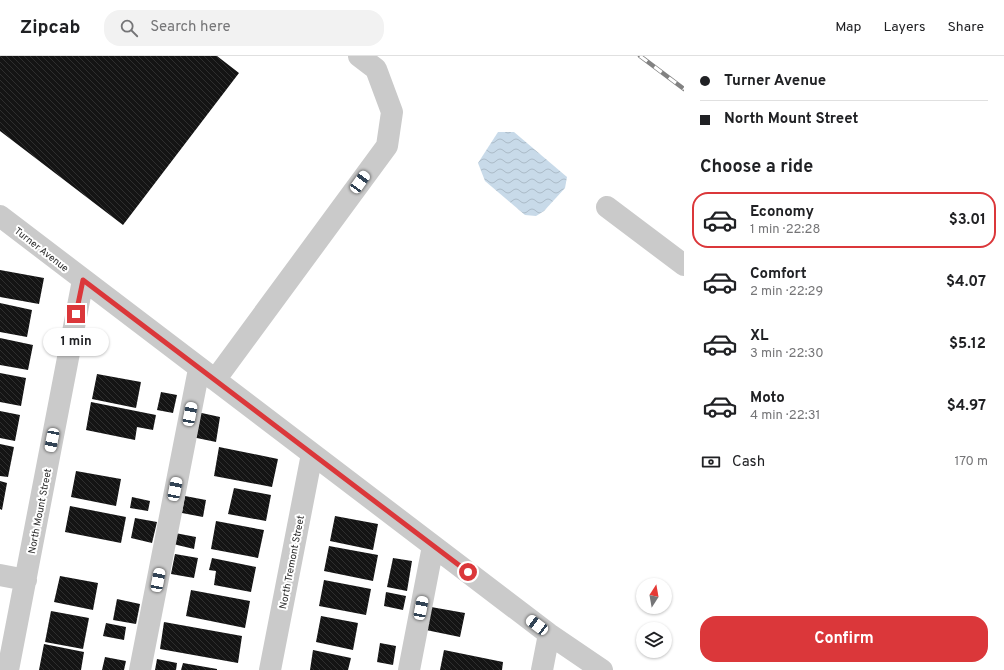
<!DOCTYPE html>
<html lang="en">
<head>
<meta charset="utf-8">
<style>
  :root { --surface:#fff; --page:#f2f2f2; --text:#202124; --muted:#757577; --line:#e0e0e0; --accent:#db373a }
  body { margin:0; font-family:Overpass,sans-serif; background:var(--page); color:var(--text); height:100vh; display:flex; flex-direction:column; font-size:15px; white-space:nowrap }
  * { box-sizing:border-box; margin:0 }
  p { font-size:13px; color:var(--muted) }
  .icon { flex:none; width:22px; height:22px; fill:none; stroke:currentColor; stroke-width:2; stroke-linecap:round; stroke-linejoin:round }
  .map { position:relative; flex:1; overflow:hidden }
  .panel { display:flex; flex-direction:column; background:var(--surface); width:320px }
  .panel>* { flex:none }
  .guide { display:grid; align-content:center; height:88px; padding:0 16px; background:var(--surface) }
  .needle { width:26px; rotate:11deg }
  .tools { position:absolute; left:636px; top:522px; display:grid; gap:8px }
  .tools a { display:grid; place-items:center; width:36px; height:36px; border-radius:50%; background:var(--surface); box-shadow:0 1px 3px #0004; font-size:20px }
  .end { position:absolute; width:18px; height:18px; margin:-9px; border:5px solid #db373a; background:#fff; box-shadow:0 0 0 2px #fff }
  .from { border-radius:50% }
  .bubble { position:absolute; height:28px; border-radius:14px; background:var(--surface); box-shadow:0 1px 3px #0004; font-size:13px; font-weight:700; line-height:28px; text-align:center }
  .car { position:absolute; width:12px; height:24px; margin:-12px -6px; border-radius:5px; box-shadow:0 0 3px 1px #0007; background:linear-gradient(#fff 24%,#345 0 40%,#fff 0 76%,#345 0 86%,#fff 0) }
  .guide b { display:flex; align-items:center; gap:14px; height:38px; font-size:15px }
  .guide b+b { border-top:1px solid var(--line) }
  .guide i { width:10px; height:10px; background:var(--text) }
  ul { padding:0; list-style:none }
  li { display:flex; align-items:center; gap:12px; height:56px; margin:0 8px 6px; padding:0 8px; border:2px solid transparent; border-radius:16px }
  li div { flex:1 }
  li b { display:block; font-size:15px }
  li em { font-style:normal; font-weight:700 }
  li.current { border-color:var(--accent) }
  li>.icon { width:36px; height:36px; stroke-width:1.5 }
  h2 { padding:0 16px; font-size:18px; line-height:48px }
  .pay { display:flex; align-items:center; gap:10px; height:44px; padding:0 16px; font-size:15px }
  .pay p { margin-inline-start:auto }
  .cta { display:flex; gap:8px; margin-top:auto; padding:8px 16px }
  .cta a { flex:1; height:46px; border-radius:16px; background:var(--accent); color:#fff; font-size:16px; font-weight:700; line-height:46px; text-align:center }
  header { display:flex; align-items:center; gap:24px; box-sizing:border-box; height:56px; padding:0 20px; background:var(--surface); border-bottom:1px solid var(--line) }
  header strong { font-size:19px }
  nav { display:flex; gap:22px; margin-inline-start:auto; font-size:14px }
  .search { width:280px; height:36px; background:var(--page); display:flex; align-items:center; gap:10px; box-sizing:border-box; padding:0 14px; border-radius:16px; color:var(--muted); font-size:15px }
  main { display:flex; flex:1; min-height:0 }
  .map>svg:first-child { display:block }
  .water { fill:url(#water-waves) }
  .building { fill:url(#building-back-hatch) }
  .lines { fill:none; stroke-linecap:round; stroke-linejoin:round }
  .minor { stroke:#cacaca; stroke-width:22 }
  .rail-casing { stroke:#828282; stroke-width:4.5 }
  .rail { stroke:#fff; stroke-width:3; stroke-dasharray:9; stroke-linecap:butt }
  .route { stroke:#db373a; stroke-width:5 }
  .labels { text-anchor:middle; stroke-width:4; stroke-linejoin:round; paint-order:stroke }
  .street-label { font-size:10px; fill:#2d2d2d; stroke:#fff }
</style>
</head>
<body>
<header>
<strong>Zipcab</strong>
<div class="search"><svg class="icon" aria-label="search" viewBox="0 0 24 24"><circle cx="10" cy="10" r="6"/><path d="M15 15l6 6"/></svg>Search here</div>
<nav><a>Map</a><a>Layers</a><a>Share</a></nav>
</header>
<main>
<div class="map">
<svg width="684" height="614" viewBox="0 0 684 614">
  <defs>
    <pattern id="water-waves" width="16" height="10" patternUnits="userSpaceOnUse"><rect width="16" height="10" fill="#c8dae9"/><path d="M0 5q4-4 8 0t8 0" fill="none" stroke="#acbbc8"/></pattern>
    <pattern id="building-back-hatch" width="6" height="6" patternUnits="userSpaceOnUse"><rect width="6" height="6" fill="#141414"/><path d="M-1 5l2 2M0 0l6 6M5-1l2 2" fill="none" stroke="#2e2e2e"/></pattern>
  </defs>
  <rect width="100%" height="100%" fill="#fff"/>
  <path class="water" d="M498 76H514L567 121 565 132 544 155 536 160 525 159 485 125 478 107Z"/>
  <path class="building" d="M0 0H217L239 17 123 169 0 75Z
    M0 214 44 222 39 248 0 241Z
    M0 247 32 254 27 281 0 276Z
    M0 282 33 289 28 314 0 309Z
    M0 317 26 322 21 350 0 346Z
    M97 318 141 326 136 352 92 343Z
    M161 336 177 339 173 357 157 354Z
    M91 346 156 359 153 374 137 371 135 384 86 374Z
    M0 355 20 359 15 385 0 382Z
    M197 356 220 361 216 386 192 381Z
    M0 388 14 391 8 421 0 420Z
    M219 391 278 403 272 431 214 420Z
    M76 415 121 423 116 450 71 441Z
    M0 425 7 427 2 454 0 453Z
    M234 432 271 439 266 465 228 458Z
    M185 440 206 444 203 461 182 457Z
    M132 441 150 445 148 455 130 452Z
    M70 450 126 461 121 487 65 476Z
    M335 460 378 468 373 494 330 485Z
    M135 462 157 466 152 487 131 482Z
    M216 465 264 474 258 502 211 493Z
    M175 477 196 481 194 493 173 488Z
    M329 490 378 499 373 525 324 515Z
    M175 498 198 502 194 522 171 518Z
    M212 502 256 511 251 536 214 529 216 515 209 514Z
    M393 502 412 505 407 535 387 531Z
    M60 520 98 527 93 554 54 546Z
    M324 524 371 533 366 559 319 550Z
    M191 534 250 545 245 572 186 560Z
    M386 536 406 540 403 554 384 550Z
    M117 543 140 548 136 568 113 564Z
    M431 551 465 557 460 581 426 574Z
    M51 555 89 562 83 593 45 586Z
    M321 560 358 567 353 594 316 586Z
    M164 566 242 580 238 607 160 593Z
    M106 567 126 571 124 584 103 580Z
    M380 587 396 590 393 609 377 606Z
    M44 588 84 596 81 614H39Z
    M313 594 351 602 348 614H310Z
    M444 594 503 606 502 614H440Z
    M105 601 126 605 124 614H102Z
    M157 603 177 607 176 614H155Z
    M183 607 217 613V614H181Z"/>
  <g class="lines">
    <path class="minor" d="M607 151 684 209
      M0 160 549 578 602 614
      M215 324 387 90 392 56 376 13 359 0
      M0 519 26 524
      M8 614 83 224
      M140 614 199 313
      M270 614 312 398
      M409 614 433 490
      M542 614 549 578"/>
    <g class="rail-casing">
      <path id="rail" d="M640 0 684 33"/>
    </g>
    <use href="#rail" class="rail"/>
  </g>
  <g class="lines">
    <path class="route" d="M76 258 83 224 468 516"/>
  </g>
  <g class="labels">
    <g class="street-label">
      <text transform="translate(42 193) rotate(38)" y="4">Turner Avenue</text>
      <text transform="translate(39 455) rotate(-79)" y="4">North Mount Street</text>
      <text transform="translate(291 506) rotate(-79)" y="4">North Tremont Street</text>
    </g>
  </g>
</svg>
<div class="tools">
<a><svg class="needle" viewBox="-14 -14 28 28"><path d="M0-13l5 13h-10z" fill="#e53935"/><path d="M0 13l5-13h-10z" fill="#757577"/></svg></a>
<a><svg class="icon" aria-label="layers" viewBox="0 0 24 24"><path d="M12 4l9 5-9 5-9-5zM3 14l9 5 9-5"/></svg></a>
</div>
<i class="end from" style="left:468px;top:516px"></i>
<i class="end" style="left:76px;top:258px"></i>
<div class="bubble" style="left:43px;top:272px;width:66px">1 min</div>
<i class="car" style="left:360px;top:126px;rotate:36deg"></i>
<i class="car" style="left:190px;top:358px;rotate:11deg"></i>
<i class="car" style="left:52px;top:384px;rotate:191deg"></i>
<i class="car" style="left:175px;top:433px;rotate:11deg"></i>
<i class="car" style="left:158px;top:524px;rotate:11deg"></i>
<i class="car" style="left:421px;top:552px;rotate:11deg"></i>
<i class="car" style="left:537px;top:569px;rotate:307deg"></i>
</div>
<section class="panel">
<div class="guide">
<b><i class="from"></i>Turner Avenue</b>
<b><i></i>North Mount Street</b>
</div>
<h2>Choose a ride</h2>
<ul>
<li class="current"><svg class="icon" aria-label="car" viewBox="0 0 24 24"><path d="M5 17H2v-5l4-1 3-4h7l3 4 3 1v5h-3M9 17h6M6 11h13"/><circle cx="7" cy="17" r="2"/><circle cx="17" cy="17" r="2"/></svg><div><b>Economy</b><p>1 min · 22:28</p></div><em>$3.01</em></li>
<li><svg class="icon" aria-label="car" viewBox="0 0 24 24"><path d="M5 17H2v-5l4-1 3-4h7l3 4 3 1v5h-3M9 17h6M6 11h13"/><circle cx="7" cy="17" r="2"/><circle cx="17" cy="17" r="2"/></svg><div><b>Comfort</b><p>2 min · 22:29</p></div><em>$4.07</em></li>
<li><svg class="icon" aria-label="car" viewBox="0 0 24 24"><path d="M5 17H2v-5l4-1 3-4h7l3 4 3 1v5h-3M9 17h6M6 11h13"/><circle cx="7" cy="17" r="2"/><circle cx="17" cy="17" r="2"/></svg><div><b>XL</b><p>3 min · 22:30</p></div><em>$5.12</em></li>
<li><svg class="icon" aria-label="car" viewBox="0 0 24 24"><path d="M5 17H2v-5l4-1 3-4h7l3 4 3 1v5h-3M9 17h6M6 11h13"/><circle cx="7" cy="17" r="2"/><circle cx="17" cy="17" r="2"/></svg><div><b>Moto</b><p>4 min · 22:31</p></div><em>$4.97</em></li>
</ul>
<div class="pay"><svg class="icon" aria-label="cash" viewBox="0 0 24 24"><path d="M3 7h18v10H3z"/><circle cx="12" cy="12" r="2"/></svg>Cash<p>170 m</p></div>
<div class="cta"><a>Confirm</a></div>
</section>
</main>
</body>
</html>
